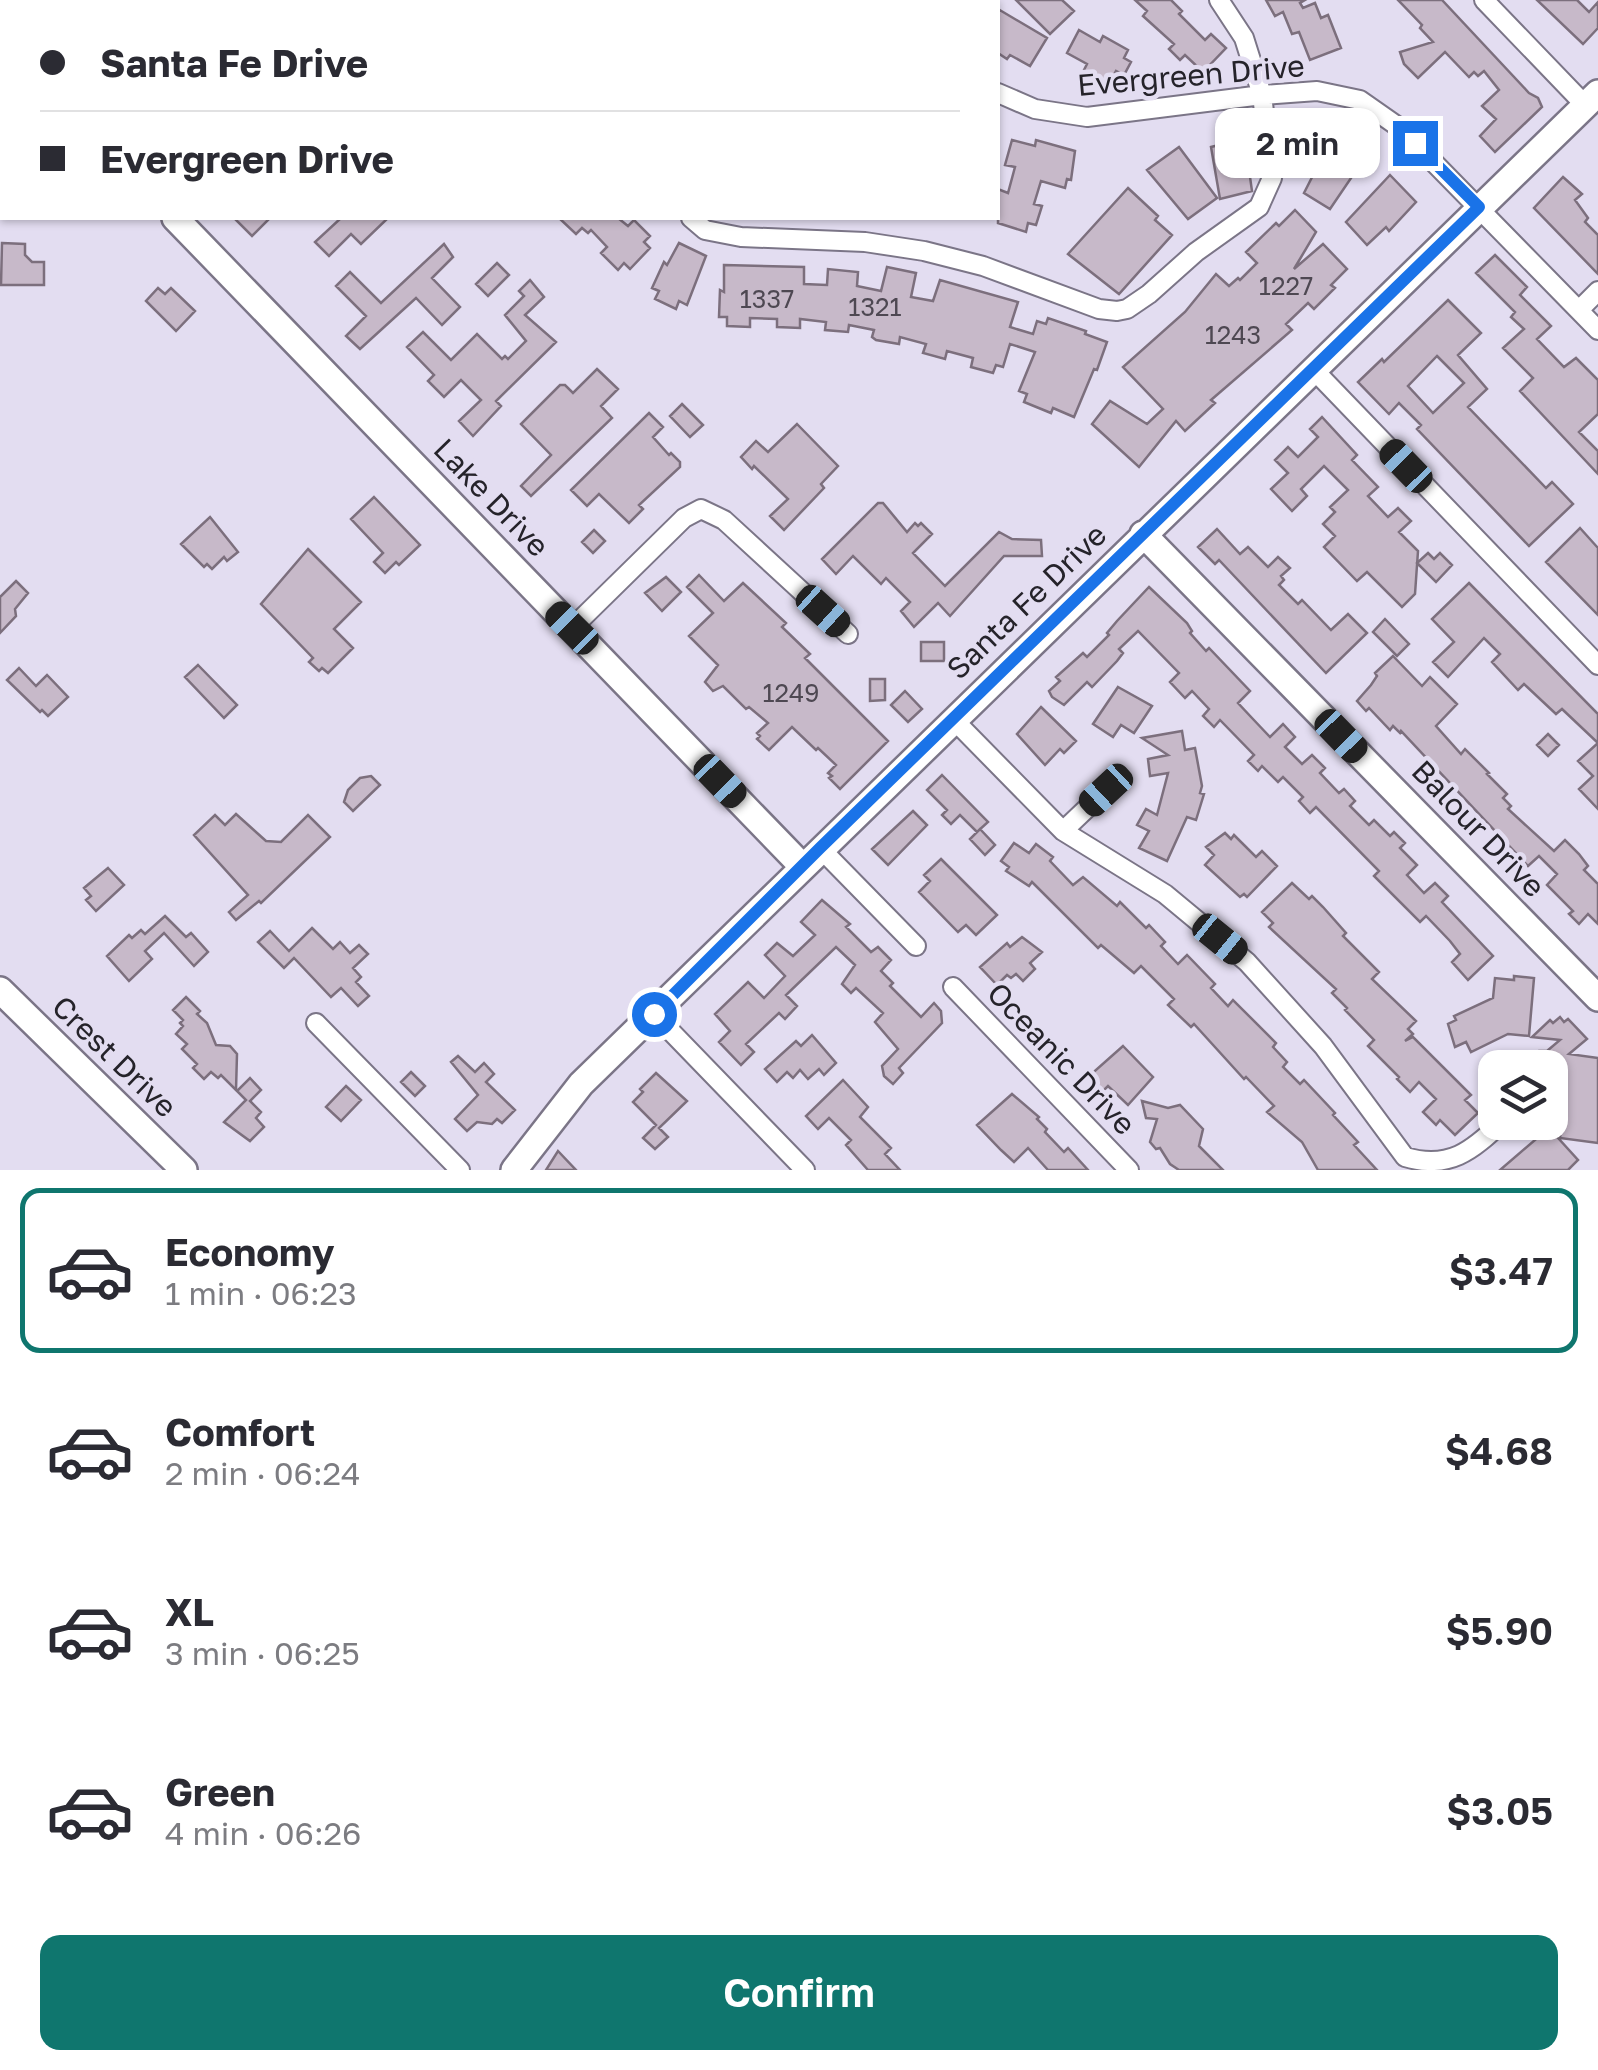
<!DOCTYPE html>
<html lang="en">
<head>
<meta charset="utf-8">
<style>
  :root { --surface:#fff; --page:#f2f2f3; --text:#2b2b33; --muted:#7c7c81; --line:#e1e1e2; --accent:#0f766e }
  body { margin:0; font-family:"Golos Text",sans-serif; background:var(--page); color:var(--text); height:100vh; display:flex; flex-direction:column; font-size:38px; white-space:nowrap }
  * { box-sizing:border-box; margin:0 }
  p { font-size:32px; color:var(--muted) }
  .icon { flex:none; width:55px; height:55px; fill:none; stroke:currentColor; stroke-width:2; stroke-linecap:round; stroke-linejoin:round }
  .map { position:relative; height:1170px; overflow:hidden }
  .side { display:flex; flex-direction:column; background:var(--surface); flex:1 }
  .side>* { flex:none }
  .top-card { position:absolute; left:0px; top:0px; width:1000px; height:220px; box-shadow:0 2px 8px #0004; display:grid; align-content:center; height:220px; padding:0 40px; background:var(--surface) }
  .controls { position:absolute; left:1478px; top:1050px; display:grid; gap:20px }
  .controls a { display:grid; place-items:center; width:90px; height:90px; border-radius:20px; background:var(--surface); box-shadow:0 2px 8px #0004; font-size:50px }
  .end { position:absolute; width:45px; height:45px; margin:-22px; border:12px solid #1a73e8; background:#fff; box-shadow:0 0 0 5px #fff }
  .from { border-radius:50% }
  .bubble { position:absolute; height:70px; border-radius:20px; background:var(--surface); box-shadow:0 2px 8px #0004; font-size:32px; font-weight:600; line-height:70px; text-align:center }
  .car { position:absolute; width:30px; height:60px; margin:-30px -15px; border-radius:12px; box-shadow:0 0 8px 2px #0007; background:linear-gradient(#222 24%,#8ab4d8 0 40%,#222 0 76%,#8ab4d8 0 86%,#222 0) }
  .top-card b { display:flex; align-items:center; gap:35px; height:95px; font-size:38px }
  .top-card b+b { border-top:2px solid var(--line) }
  .top-card i { width:25px; height:25px; background:var(--text) }
  ul { padding:18px 0 0; list-style:none }
  li { display:flex; align-items:center; gap:30px; height:165px; margin:0 20px 15px; padding:0 20px; border:5px solid transparent; border-radius:20px }
  li div { flex:1 }
  li b { display:block; font-size:38px }
  li em { font-style:normal; font-weight:600 }
  li.selected { border-color:var(--accent) }
  li>.icon { width:90px; height:90px; stroke-width:1.5 }
  .cta { display:flex; gap:20px; margin-top:auto; padding:20px 40px }
  .cta a { flex:1; height:115px; border-radius:20px; background:var(--accent); color:#fff; font-size:40px; font-weight:600; line-height:115px; text-align:center }
  .map>svg:first-child { display:block }
  .building { fill:#c7b9c9; stroke:#7c6f7d; stroke-width:2.5; fill-rule:evenodd }
  .lines { fill:none; stroke-linecap:round; stroke-linejoin:round }
  .street-casing { stroke:#7b7587; stroke-width:22 }
  .secondary-casing { stroke:#7b7587; stroke-width:30 }
  .street { stroke:#fff; stroke-width:18 }
  .secondary { stroke:#fff; stroke-width:25 }
  .route { stroke:#1a73e8; stroke-width:12 }
  .labels { text-anchor:middle; stroke-width:9; stroke-linejoin:round; paint-order:stroke }
  .number-label { font-size:25px; fill:#4e4852 }
  .street-label { font-size:30px; fill:#25232a; stroke:#e3ddf1 }
</style>
</head>
<body>
<div class="map">
<svg width="1598" height="1170" viewBox="0 0 1598 1170">
  <rect width="100%" height="100%" fill="#e3ddf1"/>
  <path class="building" d="M1016 0H1062L1074 11 1050 34Z
    M1135 0H1171L1182 11 1179 14 1205 40 1211 34 1226 48 1203 72 1185 55 1180 60 1169 49 1174 44 1143 16 1147 11Z
    M1266 0H1305L1300 3 1303 8 1315 3 1321 18 1328 15 1341 48 1310 60 1299 32 1292 34 1283 12 1275 16Z
    M1398 0H1442L1529 93 1538 98 1542 107 1495 152 1480 136 1496 119 1482 106 1499 90 1484 71 1478 76 1474 72 1469 77 1445 52 1418 78 1404 64 1400 52 1433 42 1420 28 1422 25Z
    M1537 0H1577L1589 12 1598 2V28L1583 44Z
    M998 9 1047 38 1030 66 1010 55 1007 59 998 53Z
    M1079 30 1100 42 1103 36 1128 50 1124 58 1131 62 1124 75 1116 71 1109 84 1084 70 1087 64 1067 53Z
    M1241 133 1243 142 1249 141 1252 158 1249 163 1255 169 1249 170 1252 191 1220 199 1211 147 1219 145 1218 137Z
    M1333 136 1366 156 1330 209 1304 193Z
    M1012 140 1035 146 1036 140 1075 151 1071 180 1067 179 1065 188 1041 181 1034 204 1042 206 1036 225 1028 223 1026 232 998 223V189L1008 193 1015 167 1005 165Z
    M1179 147 1217 198 1188 219 1147 170Z
    M1390 175 1416 202 1389 231 1386 227 1367 245 1346 222Z
    M1563 177 1582 194 1575 200 1588 218 1585 222 1598 235V274L1534 208Z
    M1128 188 1158 216 1155 220 1172 235 1119 294 1068 254Z
    M1295 210 1316 232 1294 269 1323 244 1347 269 1331 285 1335 288 1314 309 1308 303 1286 324 1292 330 1211 400 1215 403 1185 431 1176 421 1139 467 1092 424 1110 401 1147 424 1163 409 1123 367 1185 312 1216 274 1229 286 1238 278 1240 280 1257 263 1246 252 1276 223 1279 226Z
    M234 218H270L252 236Z
    M341 218H388L361 244 351 234 329 256 315 242Z
    M559 218H618L628 226 634 220 650 236 644 242 650 248 630 269 624 263 618 270 601 253 607 247 591 230 588 233 582 228 576 234Z
    M2 243 25 244V255L32 262H44V285H1Z
    M679 243 706 256 687 305 679 301 676 309 655 299 659 291 652 288 664 262 667 265Z
    M444 244 453 257 432 278 460 307 442 325 416 298 360 349 346 336 366 316 336 286 350 272 381 303Z
    M1495 255 1527 287 1520 295 1551 326 1537 339 1564 367 1576 358 1598 380V414L1579 432 1598 451V474L1520 391 1533 378 1503 348 1524 329 1511 317 1515 312 1476 273Z
    M497 263 509 275 488 296 476 284Z
    M724 265 804 267V284L827 285 828 269 858 272 857 286 881 291 887 267 916 273 911 297 933 301 940 280 1018 302 1010 327 1033 334 1037 321 1046 324 1048 318 1086 331 1085 334 1107 342 1097 370 1094 369 1074 417 1053 408 1051 413 1024 402 1027 394 1019 391 1035 352 1010 344 1003 367 996 365 993 373 971 367 973 358 947 351 945 359 923 353 926 344 900 337 899 344 876 340 872 337 874 330 849 325 848 332 825 330 826 322 800 319V328L777 327V319L750 318V327L727 326V317H719L720 290 724 292Z
    M530 280 544 297 525 315 556 342 496 401 501 406 473 436 459 421 481 400 461 380 444 397 428 381 434 375 407 347 423 332 451 360 477 334 502 359 505 356 508 359 526 341 505 315 524 296 519 291Z
    M158 288 165 294 171 288 195 311 176 331 146 301Z
    M1448 300 1481 333 1458 355 1487 389 1468 407 1546 488 1552 482 1573 504 1529 546 1417 429 1421 425 1399 403 1389 414 1358 382 1382 359 1384 362ZM1437 356 1464 383 1433 413 1408 386Z
    M597 369 618 389 601 406 612 418 531 496 521 486 551 455 521 424 560 385H565L573 393Z
    M682 404 703 425 690 437 670 416Z
    M649 413 663 427 653 437 669 455 671 453 680 462V467L639 505 643 509 629 523 599 494 587 506 571 490Z
    M1322 417 1357 455 1352 460 1378 487 1368 496 1388 517 1398 508 1411 521 1399 532 1418 551 1415 594 1402 607 1367 572 1357 581 1324 547 1335 536 1323 524 1335 512 1330 507 1348 490 1324 466 1301 489 1307 496 1292 511 1271 489 1288 473 1275 460 1288 447 1298 457 1318 437 1310 429Z
    M797 424 838 466 821 484 824 488 784 530 770 516 788 499 754 466 752 469 741 457 756 441 768 452Z
    M374 497 420 545 399 565 396 562 385 573 374 562 383 553 351 519Z
    M878 503H883L907 532 915 523 918 526 921 523 932 534 913 553 945 586 999 532 1012 539 1041 540 1042 556H1004L950 616 938 603 914 627 901 611 910 602 886 578 881 584 853 556 836 574 822 559Z
    M210 517 238 552 227 561 224 557 212 569 207 564 204 567 181 544Z
    M1580 528 1598 548V615L1546 562Z
    M1217 529 1240 554 1248 547 1268 567 1278 557 1290 568 1281 576 1284 580 1279 585 1298 604 1302 600 1331 630 1348 614 1367 633 1326 673 1219 560 1215 564 1198 547Z
    M594 530 605 541 593 553 582 542Z
    M308 549 361 602 334 629 353 648 328 673 322 668 319 671 309 662 313 658 261 604Z
    M1428 553 1434 559 1440 553 1452 565 1436 582 1417 563Z
    M699 575 724 601 743 583 786 623 782 627 810 654 805 658 888 741 840 789 829 778 832 776 828 773 836 765 818 748 816 750 792 727 769 750 757 739 760 736 757 733 768 723 749 707 746 709 723 686 713 691 705 682 718 665 689 636 713 613 687 587Z
    M666 577 681 592 662 611 645 593Z
    M16 581 28 593 15 609 16 616 0 633V597Z
    M1469 583 1598 714V809L1579 789 1593 776 1578 761 1598 743 1562 709 1556 714 1524 684 1518 690 1492 662 1500 654 1484 638 1448 677 1433 662 1454 642 1432 619Z
    M1149 587 1187 623 1192 631 1190 633 1206 651 1209 648 1250 691 1238 703 1252 718 1270 737 1283 724 1295 737 1285 747 1302 764 1312 755 1325 768 1320 773 1339 793 1344 789 1355 801 1350 806 1369 825 1374 820 1390 836 1394 832 1405 843 1400 848 1417 865 1407 875 1424 893 1435 883 1448 896 1442 902 1493 956 1468 980 1452 962 1460 954 1450 941 1426 916 1420 922 1374 876 1379 871 1316 807 1310 813 1299 801 1303 797 1283 777 1278 782 1262 766 1258 771 1248 761 1254 755 1220 720 1214 727 1203 716 1209 709 1192 691 1185 698 1170 682 1179 673 1138 631 1119 649 1123 653 1117 661 1092 687 1087 682 1064 705 1052 697 1049 691 1060 681 1056 677 1083 653 1087 657 1109 635 1107 633 1117 621Z
    M1385 619 1409 644 1397 656 1373 632Z
    M921 642H944V661H921Z
    M1393 656 1422 686 1430 677 1457 704 1436 726 1461 754 1465 749 1489 773 1487 774 1507 794 1503 798 1511 806 1508 809 1554 851 1565 840 1579 854 1588 866 1584 870 1598 884V924L1588 914 1579 924 1569 914 1573 911 1547 885 1557 874 1539 856 1528 866 1401 731 1400 733 1393 726 1390 730 1369 708 1366 711 1357 701 1371 685 1377 676 1375 673Z
    M198 665 237 705 224 718 185 677Z
    M19 668 36 686 47 675 68 697 48 716 42 710 40 712 7 680Z
    M870 679H885V700L870 701Z
    M1118 687 1152 706 1134 733 1121 725 1113 737 1093 724Z
    M905 691 922 709 908 722 891 705Z
    M1041 707 1076 741 1064 753 1060 749 1045 765 1017 734Z
    M1182 731 1185 750 1195 748 1202 786 1200 793 1204 794 1196 820 1187 817 1167 861 1139 848 1149 831 1137 825 1146 809 1157 815 1168 773 1150 776 1148 759 1168 755 1142 738Z
    M1548 734 1559 745 1548 756 1537 745Z
    M942 775 988 822 977 832 960 815 951 824 942 815 947 810 927 790Z
    M371 776 380 785 353 811 344 802 348 790 360 778Z
    M913 811 927 825 888 865 872 849Z
    M236 814 266 841 281 842 308 815 330 837 261 903 259 901 236 920 229 912 248 895 194 835 215 815 225 825Z
    M980 829 995 845 985 855 970 839Z
    M1225 833 1231 839 1234 835 1256 857 1262 851 1277 866 1247 897 1244 894 1240 897 1205 865 1214 855 1206 847Z
    M1014 843 1029 853 1036 844 1053 857 1050 861 1073 885 1083 877 1117 906 1120 902 1146 928 1149 925 1165 942 1161 946 1178 964 1187 955 1215 984 1211 988 1228 1006 1233 1000 1276 1043 1273 1047 1287 1062 1283 1067 1300 1084 1304 1080 1335 1113 1333 1115 1358 1142 1354 1145 1377 1170H1318L1302 1142 1267 1112 1274 1106 1246 1077 1244 1079 1194 1024 1191 1027 1168 1005 1174 999 1141 966 1134 973 1101 945 1098 948 1032 882 1029 886 1006 871 1009 867 1001 861Z
    M941 859 997 915 976 935 966 925 958 932 919 892 930 881 924 875Z
    M108 868 124 885 96 911 86 900 91 896 84 888Z
    M1292 883 1309 899 1312 896 1323 907 1346 933 1343 936 1379 972 1372 979 1416 1021 1408 1029 1413 1034 1405 1041 1413 1037 1471 1095 1465 1100 1478 1113 1455 1135 1440 1120 1436 1125 1423 1112 1436 1099 1419 1082 1410 1092 1397 1079 1399 1077 1368 1046 1374 1040 1345 1010 1347 1008 1332 993 1336 989 1269 927 1273 923 1262 912Z
    M822 900 850 924 846 927 871 952 878 947 891 960 881 971 893 983 890 986 921 1017 934 1003 941 1011 942 1023 899 1068 903 1073 893 1084 884 1076 882 1066 898 1049 875 1022 883 1013 856 988 851 993 842 984 855 965 836 947 786 995 797 1006 785 1019 779 1013 746 1044 754 1052 741 1065 719 1042 730 1031 715 1014 748 982 764 998 785 976 765 955 777 943 793 956 815 935 801 922Z
    M165 916 186 937 191 933 208 952 194 966 164 933 145 951 152 959 129 981 107 956 129 935 132 938 141 930 145 934Z
    M312 928 333 949 340 942 350 953 359 945 368 954 353 968 361 977 356 982 369 996 358 1006 341 988 331 997 294 958 284 968 258 942 270 931 289 951Z
    M1022 937 1042 952 1030 963 1035 969 1023 981 1016 974 1011 978 1007 975 997 985 980 967 1007 943 1010 947Z
    M1514 976 1534 978 1529 1036 1508 1034 1471 1052 1466 1042 1455 1047 1448 1024 1456 1020 1454 1016 1493 998 1495 978 1514 980Z
    M186 997 200 1011 197 1014 207 1023 216 1045 230 1046 237 1054 236 1090 221 1075 218 1078 211 1072 204 1079 193 1068 197 1064 182 1049 187 1044 176 1034 183 1026 180 1023 183 1020 173 1010Z
    M1560 1017 1564 1022 1568 1019 1587 1039 1569 1054 1598 1058V1143L1560 1138 1566 1078 1541 1051H1547L1560 1040 1532 1037 1550 1020 1553 1023Z
    M812 1035 836 1063 824 1075 819 1069 808 1079 800 1070 793 1078 787 1072 777 1082 765 1069 796 1041 801 1046Z
    M1123 1046 1153 1077 1128 1105 1108 1086 1102 1092 1088 1077Z
    M458 1056 475 1072 484 1063 494 1074 486 1082 515 1110 502 1123 497 1119 492 1124 477 1122 467 1131 455 1119 478 1095 451 1062Z
    M411 1072 425 1086 415 1096 401 1082Z
    M656 1073 687 1101 659 1128 668 1137 655 1149 643 1138 656 1125 633 1102 643 1092 640 1089Z
    M250 1078 261 1090 250 1101 261 1112 256 1118 264 1127 250 1141 224 1122 246 1100 237 1091Z
    M843 1080 868 1107 860 1117 891 1148 885 1154 900 1170H868L846 1145 851 1140 829 1118 818 1129 806 1116Z
    M346 1086 361 1100 341 1121 326 1107Z
    M1012 1094 1039 1117 1037 1119 1047 1129 1045 1132 1064 1152 1068 1148 1088 1170H1048L1028 1148 1014 1162 1001 1150 977 1125Z
    M1142 1101 1168 1108 1180 1105 1203 1129 1199 1146 1223 1170H1179L1170 1164 1160 1148 1156 1149 1150 1142 1157 1119 1146 1118Z
    M1549 1128 1578 1160 1568 1170H1500Z
    M558 1151 576 1170H546Z"/>
  <g class="lines">
    <g class="street-casing">
      <path id="street" d="M376 0 379 2
        M861 0 863 2
        M1484 0 1585 105
        M341 2 343 0
        M998 93 1035 109 1087 117 1262 95 1317 91 1360 100 1400 128 1598 330
        M691 218 705 230 741 237 865 242 924 251 983 266 1099 309 1117 311 1127 309 1149 294 1196 252 1259 207 1272 178 1262 95 1244 38 1219 0
        M1579 310 1598 291
        M1313 369 1598 665
        M572 628 684 518 701 509 724 520 848 634
        M953 719 1063 831 1165 894 1247 962 1323 1046 1405 1157C1449 1170 1472 1151 1502 1122
        M1063 831 1106 790
        M820 848 916 946
        M953 987 1129 1170
        M654 1014 805 1170
        M316 1023 460 1170"/>
    </g>
    <g class="secondary-casing">
      <path id="secondary" d="M0 35 2 37
        M175 218 802 866
        M1143 534 1598 998
        M0 990 184 1170
        M514 1170 581 1084 1598 93"/>
    </g>
    <use href="#street" class="street"/>
    <use href="#secondary" class="secondary"/>
  </g>
  <g class="lines">
    <path class="route" d="M654 1014 820 848 1479 207 1415 143"/>
  </g>
  <g class="labels">
    <g class="number-label">
      <text x="1286" y="295">1227</text>
      <text x="767" y="308">1337</text>
      <text x="875" y="316">1321</text>
      <text x="1233" y="344">1243</text>
      <text x="791" y="702">1249</text>
    </g>
    <g class="street-label">
      <text transform="translate(1191 76) rotate(-5)" y="10">Evergreen Drive</text>
      <text transform="translate(491 498) rotate(46)" y="10">Lake Drive</text>
      <text transform="translate(1027 602) rotate(-44)" y="10">Santa Fe Drive</text>
      <text transform="translate(1478 829) rotate(46)" y="10">Balour Drive</text>
      <text transform="translate(114 1057) rotate(44)" y="10">Crest Drive</text>
      <text transform="translate(1061 1059) rotate(46)" y="10">Oceanic Drive</text>
    </g>
  </g>
</svg>
<div class="controls">
<a><svg class="icon" aria-label="layers" viewBox="0 0 24 24"><path d="M12 4l9 5-9 5-9-5zM3 14l9 5 9-5"/></svg></a>
</div>
<i class="end from" style="left:654px;top:1014px"></i>
<i class="end" style="left:1415px;top:143px"></i>
<div class="bubble" style="left:1215px;top:108px;width:165px">2 min</div>
<i class="car" style="left:1406px;top:466px;rotate:316deg"></i>
<i class="car" style="left:823px;top:611px;rotate:132deg"></i>
<i class="car" style="left:572px;top:628px;rotate:315deg"></i>
<i class="car" style="left:1341px;top:736px;rotate:136deg"></i>
<i class="car" style="left:720px;top:781px;rotate:136deg"></i>
<i class="car" style="left:1106px;top:790px;rotate:227deg"></i>
<i class="car" style="left:1220px;top:939px;rotate:129deg"></i>
<div class="top-card">
<b><i class="from"></i>Santa Fe Drive</b>
<b><i></i>Evergreen Drive</b>
</div>
</div>
<section class="side">
<ul>
<li class="selected"><svg class="icon" aria-label="car" viewBox="0 0 24 24"><path d="M5 17H2v-5l4-1 3-4h7l3 4 3 1v5h-3M9 17h6M6 11h13"/><circle cx="7" cy="17" r="2"/><circle cx="17" cy="17" r="2"/></svg><div><b>Economy</b><p>1 min · 06:23</p></div><em>$3.47</em></li>
<li><svg class="icon" aria-label="car" viewBox="0 0 24 24"><path d="M5 17H2v-5l4-1 3-4h7l3 4 3 1v5h-3M9 17h6M6 11h13"/><circle cx="7" cy="17" r="2"/><circle cx="17" cy="17" r="2"/></svg><div><b>Comfort</b><p>2 min · 06:24</p></div><em>$4.68</em></li>
<li><svg class="icon" aria-label="car" viewBox="0 0 24 24"><path d="M5 17H2v-5l4-1 3-4h7l3 4 3 1v5h-3M9 17h6M6 11h13"/><circle cx="7" cy="17" r="2"/><circle cx="17" cy="17" r="2"/></svg><div><b>XL</b><p>3 min · 06:25</p></div><em>$5.90</em></li>
<li><svg class="icon" aria-label="car" viewBox="0 0 24 24"><path d="M5 17H2v-5l4-1 3-4h7l3 4 3 1v5h-3M9 17h6M6 11h13"/><circle cx="7" cy="17" r="2"/><circle cx="17" cy="17" r="2"/></svg><div><b>Green</b><p>4 min · 06:26</p></div><em>$3.05</em></li>
</ul>
<div class="cta"><a>Confirm</a></div>
</section>
</body>
</html>
